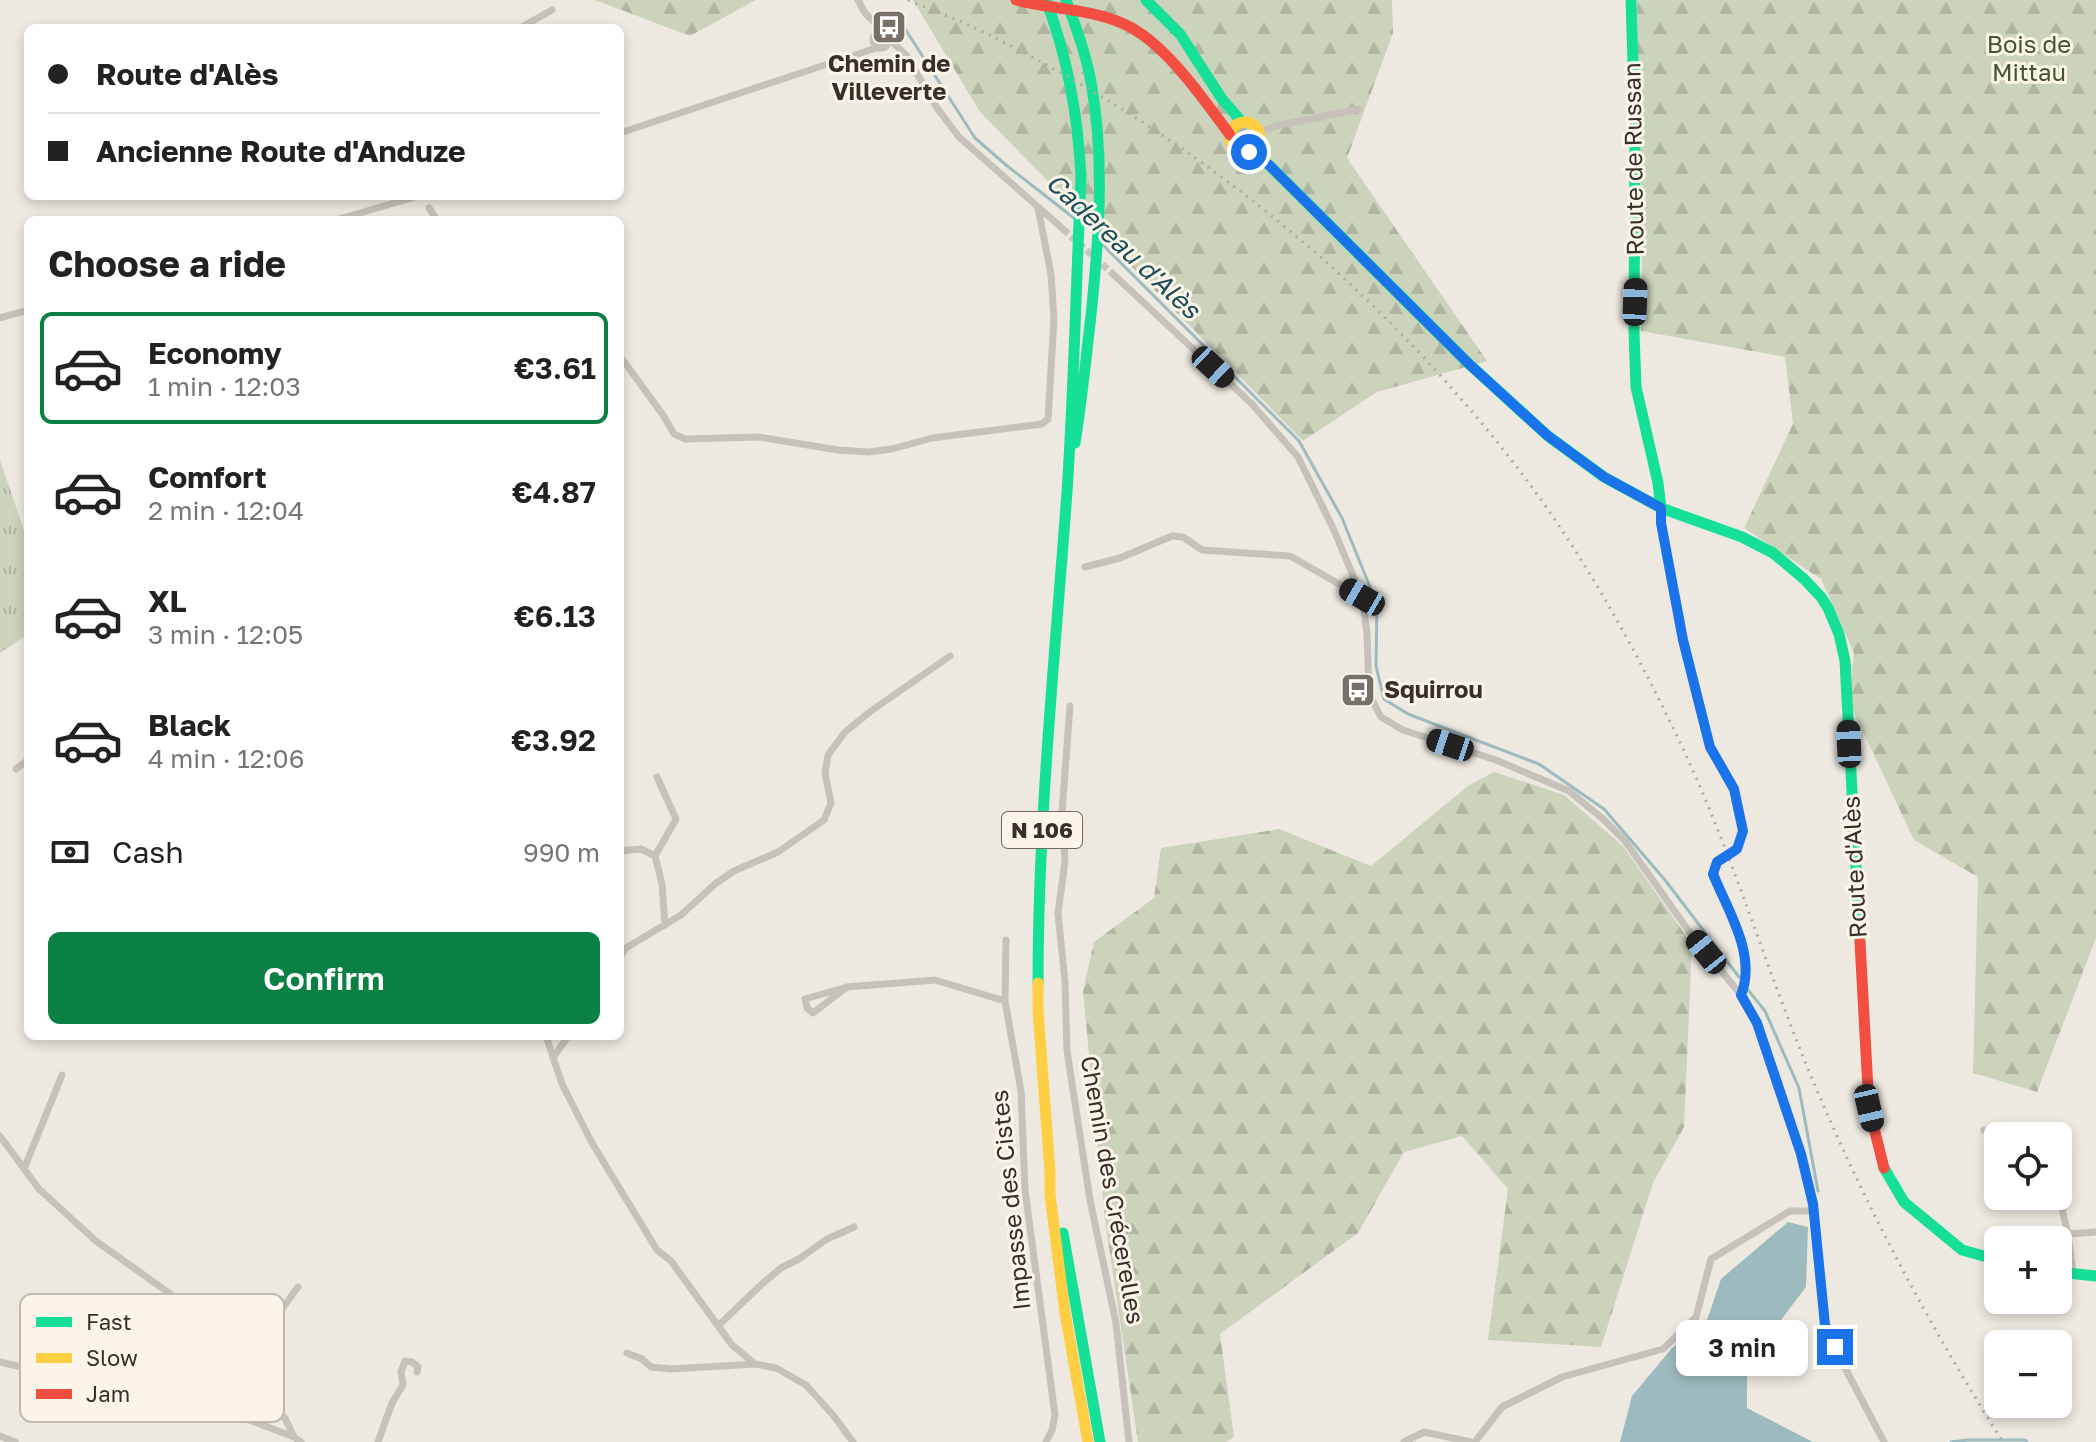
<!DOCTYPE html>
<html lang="en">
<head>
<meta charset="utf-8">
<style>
  :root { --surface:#fff; --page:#f6f6f6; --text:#222; --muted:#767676; --line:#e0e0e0; --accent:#0b8043 }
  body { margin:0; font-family:"Golos Text",sans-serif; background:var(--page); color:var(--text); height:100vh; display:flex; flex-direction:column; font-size:30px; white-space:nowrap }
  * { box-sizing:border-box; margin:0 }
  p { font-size:26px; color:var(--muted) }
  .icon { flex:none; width:44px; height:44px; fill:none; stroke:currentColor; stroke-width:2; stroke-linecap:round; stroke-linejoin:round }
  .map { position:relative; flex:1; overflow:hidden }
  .side { position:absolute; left:24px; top:216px; width:600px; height:824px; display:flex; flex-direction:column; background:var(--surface); border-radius:12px; box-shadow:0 4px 12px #0003 }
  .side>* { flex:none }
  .banner { position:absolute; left:24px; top:24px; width:600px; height:176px; border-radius:12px; box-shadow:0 4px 12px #0003; display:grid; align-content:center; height:176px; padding:0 24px; background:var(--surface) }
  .fabs { position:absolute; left:1984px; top:1122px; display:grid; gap:16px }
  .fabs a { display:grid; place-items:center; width:88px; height:88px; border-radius:12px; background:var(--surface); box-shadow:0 4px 12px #0003; font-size:40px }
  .end { position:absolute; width:36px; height:36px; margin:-18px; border:10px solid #1a73e8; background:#fff; box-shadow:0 0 0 4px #fff }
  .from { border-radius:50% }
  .bubble { position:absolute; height:56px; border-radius:12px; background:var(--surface); box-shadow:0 4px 12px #0003; font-size:26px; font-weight:600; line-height:56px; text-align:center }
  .car { position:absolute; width:24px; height:48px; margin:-24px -12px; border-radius:10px; box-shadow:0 0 6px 2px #0007; background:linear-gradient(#222 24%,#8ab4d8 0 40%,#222 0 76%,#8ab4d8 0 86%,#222 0) }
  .banner b { display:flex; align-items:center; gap:28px; height:76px; font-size:30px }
  .banner b+b { border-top:2px solid var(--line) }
  .banner i { width:20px; height:20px; background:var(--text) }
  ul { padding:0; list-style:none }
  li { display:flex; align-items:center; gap:24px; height:112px; margin:0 16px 12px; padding:0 8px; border:4px solid transparent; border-radius:12px }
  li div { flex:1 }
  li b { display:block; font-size:30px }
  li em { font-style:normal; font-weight:600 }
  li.active { border-color:var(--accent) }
  li>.icon { width:72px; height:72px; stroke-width:1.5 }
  h2 { padding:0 24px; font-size:36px; line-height:96px }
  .pay { display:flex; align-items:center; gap:20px; height:88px; padding:0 24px; font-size:30px }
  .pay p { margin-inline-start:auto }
  .cta { display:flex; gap:16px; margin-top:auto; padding:16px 24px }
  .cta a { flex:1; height:92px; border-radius:12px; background:var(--accent); color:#fff; font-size:32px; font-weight:600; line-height:92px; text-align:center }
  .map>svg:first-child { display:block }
  .grass { fill:url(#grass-tufts) }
  .forest { fill:url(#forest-firs) }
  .water { fill:#9dbbbe }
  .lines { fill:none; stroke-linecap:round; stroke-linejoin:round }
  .stream { stroke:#9dbbbe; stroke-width:3 }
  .street-tunnel { stroke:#c9c4bc; stroke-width:7; stroke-dasharray:7 3.5; stroke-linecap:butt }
  .street { stroke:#c6c1ba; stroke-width:7 }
  .fast { stroke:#16e098; stroke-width:11 }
  .slow { stroke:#ffcf43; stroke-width:11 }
  .jam { stroke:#f24e42; stroke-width:11 }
  .rail { stroke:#aeaaa4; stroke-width:3; stroke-dasharray:2 6; stroke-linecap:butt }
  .route { stroke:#1a73e8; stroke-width:10 }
  .labels { text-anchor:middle; stroke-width:6; stroke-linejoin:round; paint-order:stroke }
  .shield { fill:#faf4e9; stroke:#726a62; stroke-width:2 }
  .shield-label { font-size:22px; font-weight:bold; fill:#372f28 }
  .park-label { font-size:24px; fill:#41562c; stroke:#faf4e9 }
  .poi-label { font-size:24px; font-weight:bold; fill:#372f28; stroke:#faf4e9 }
  .street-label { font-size:24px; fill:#372f28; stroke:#faf4e9 }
  .water-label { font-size:26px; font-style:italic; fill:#1d4e59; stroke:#faf4e9 }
  .key { fill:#faf4e9; stroke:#c0b9af; stroke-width:2 }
  .key-label { font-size:22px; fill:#372f28 }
</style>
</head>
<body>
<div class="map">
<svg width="2096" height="1442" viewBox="0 0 2096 1442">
  <defs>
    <pattern id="grass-tufts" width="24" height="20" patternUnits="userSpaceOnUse" patternTransform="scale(2)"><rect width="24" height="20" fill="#cbd3bb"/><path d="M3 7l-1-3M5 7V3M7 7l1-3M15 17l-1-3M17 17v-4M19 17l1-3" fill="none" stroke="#afb5a1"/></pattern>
    <pattern id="forest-firs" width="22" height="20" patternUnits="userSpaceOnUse" patternTransform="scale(2)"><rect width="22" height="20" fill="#cbd3bb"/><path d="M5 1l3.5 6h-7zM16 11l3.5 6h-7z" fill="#afb5a1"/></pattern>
  </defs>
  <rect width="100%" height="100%" fill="#ede9e1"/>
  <path class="grass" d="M0 460 28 542V634L0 653Z"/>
  <path class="forest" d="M595 0H756L690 36Z
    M913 0H1392L1393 33 1347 158 1487 361 1377 392 1303 441 980 112Z
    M1637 0H2096V938L2037 1092 1973 1073 1978 877 1914 840 1849 702 1854 653 1821 579 1744 528 1793 424 1785 357 1641 331 1642 261Z
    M1494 772 1564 795 1623 846 1692 944 1684 1127 1653 1183 1601 1347 1488 1340 1508 1189 1462 1136 1404 1152 1358 1233 1220 1334 1234 1437 1226 1442H1138L1105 1220 1083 991 1094 942 1154 898 1161 848 1279 829 1371 866 1468 786Z"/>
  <path class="water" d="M1788 1222 1808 1227 1806 1287 1747 1365V1408L1813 1442H1620L1632 1396 1672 1348 1706 1323 1721 1279Z"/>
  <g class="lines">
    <path class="stream" d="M893 14 900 21 975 138 1006 165 1074 218
      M1100 242 1299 441 1342 518 1377 604 1376 666 1384 699 1408 714 1539 764 1604 809 1665 880 1739 977
      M1748 990 1765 1011 1799 1088 1818 1191
      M1951 1442 1968 1440H2025L2027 1442"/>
    <path class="street-tunnel" d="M1063 229 1113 274"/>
    <path class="street" d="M858 0 865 13 883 31
      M520 28 552 10
      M873 40a8 8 0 1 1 16 0a8 8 0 1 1-16 0Z
      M889 39 906 55 937 108 959 137 1063 229
      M1260 132 1276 126 1359 109
      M620 133 879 47
      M429 208 437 220
      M336 220 418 196
      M1113 274 1252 404 1298 457 1333 528 1362 597 1367 633 1369 694 1381 717 1403 730 1496 760 1569 791 1602 818 1625 841 1688 930 1741 995 1757 1023 1801 1154 1813 1204 1825 1325 1845 1368 1884 1442
      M0 318 28 310
      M620 356 663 415 674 434 685 439 759 437 838 450 869 452 892 449 932 438 1042 424 1048 419 1054 319 1051 274 1038 208
      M1661 508V523L1683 640 1710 747 1734 789 1743 831 1737 849 1717 862 1713 874C1729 911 1757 955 1741 995
      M1085 567 1120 558 1172 536 1183 537 1202 550 1290 556 1362 597
      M1070 706 1062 812 1065 861 1058 913 1065 982 1067 1051 1090 1200 1116 1323 1129 1442
      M16 769 28 760
      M620 851 641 849 655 856 662 884 665 925
      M655 856 676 819 657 777
      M620 957 626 948 681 915 715 884 734 871 778 852 824 820 831 803 825 773 828 755 845 732 871 711 950 656
      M847 987 813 1013 807 1008 805 999 847 987 935 980 1005 1001 1021 1091 1025 1190 1055 1415 1052 1430 1046 1442
      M1005 1001 1006 940
      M546 1036 562 1084 592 1143 657 1250 671 1261 732 1345 755 1364 776 1368 806 1385 833 1415 853 1442
      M553 1058 568 1036
      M1984 1130 2040 1136
      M0 1136 39 1189 96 1241 176 1298 227 1364 254 1395 285 1418 294 1437 301 1442
      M24 1169 62 1075
      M2058 1193 2068 1234 2073 1274
      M2068 1234 2096 1232
      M719 1325 763 1283 781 1268 799 1259 827 1239 854 1227
      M627 1353 642 1359 651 1367 671 1369 755 1364
      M0 1362 136 1395 194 1399 294 1437
      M227 1364 279 1313 298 1287
      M0 1436 15 1442
      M378 1442 392 1403 403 1385 401 1372 405 1361 412 1362 418 1367 417 1372
      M1404 1442 1424 1432 1471 1442
      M1475 1442 1502 1407 1562 1377 1663 1349 1696 1317 1711 1259 1790 1211H1814"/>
    <path class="fast" d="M1066 0C1076 27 1086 54 1091 82 1105 159 1099 238 1091 315 1086 358 1082 400 1075 443
      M1146 0 1180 34 1222 99 1242 122
      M1631 0 1635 126 1634 332 1636 387 1658 483 1661 508
      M1249 152 1269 165 1469 364 1548 436 1604 477 1661 508 1742 537 1773 553 1804 579 1821 597 1828 608 1839 634 1845 661 1860 942
      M1038 983C1038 819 1055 656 1067 492 1074 387 1076 282 1081 177 1078 115 1068 58 1046 0
      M1884 1168 1904 1202 1962 1250 1998 1260
      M1063 1233 1100 1442
      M2058 1272 2096 1276"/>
    <path class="slow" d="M1230 137a15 15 0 1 1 30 0a15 15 0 1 1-30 0Z
      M1038 983V1011L1050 1172V1195L1065 1313 1088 1442"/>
    <path class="jam" d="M1016 0C1051 9 1091 9 1124 24 1165 42 1204 100 1230 135
      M1860 942 1869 1108 1884 1168"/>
    <path class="rail" d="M908 0C931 10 955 18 977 29 1186 130 1371 279 1513 462 1582 551 1637 651 1685 753 1731 852 1763 958 1804 1059 1858 1192 1926 1321 2003 1442"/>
  </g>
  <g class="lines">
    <path class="route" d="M1249 152 1269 165 1469 364 1548 436 1604 477 1661 508V523L1683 640 1710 747 1734 789 1743 831 1737 849 1717 862 1713 874C1728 911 1757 955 1741 995L1757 1023 1801 1154 1813 1204 1825 1325 1835 1347"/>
  </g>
  <defs>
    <g id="bus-square" transform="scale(1.8)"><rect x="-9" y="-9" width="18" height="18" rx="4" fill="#777069" stroke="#faf4e9"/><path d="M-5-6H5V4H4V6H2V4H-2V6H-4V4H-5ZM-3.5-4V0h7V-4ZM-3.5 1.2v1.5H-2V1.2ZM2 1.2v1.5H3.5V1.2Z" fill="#fff"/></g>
  </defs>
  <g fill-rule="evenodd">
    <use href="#bus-square" x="889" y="27"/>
    <use href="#bus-square" x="1358" y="690"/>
  </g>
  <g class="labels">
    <rect class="shield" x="1002" y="812" width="80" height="36" rx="6"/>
    <g class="shield-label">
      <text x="1042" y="838">N 106</text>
    </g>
    <g class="park-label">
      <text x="2029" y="53">Bois de<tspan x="2029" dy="28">Mittau</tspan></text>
    </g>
    <g class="poi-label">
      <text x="889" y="72">Chemin de<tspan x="889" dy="28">Villeverte</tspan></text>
      <text x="1384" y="698" text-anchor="start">Squirrou</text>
    </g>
    <g class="street-label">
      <text transform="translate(1634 159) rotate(-91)" y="8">Route de Russan</text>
      <text transform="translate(1855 867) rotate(-93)" y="8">Route d'Alès</text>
      <text transform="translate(1112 1190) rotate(80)" y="8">Chemin des Crécerelles</text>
      <text transform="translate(1011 1200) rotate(-96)" y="8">Impasse des Cistes</text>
    </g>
    <g class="water-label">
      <text transform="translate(1123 246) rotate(43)" y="9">Cadereau d'Alès</text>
    </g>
  </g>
  <rect x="20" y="1294" width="264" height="128" rx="12" class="key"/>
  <rect x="36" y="1317" width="36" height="10" fill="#16e098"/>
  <rect x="36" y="1353" width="36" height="10" fill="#ffcf43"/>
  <rect x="36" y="1389" width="36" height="10" fill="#f24e42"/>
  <g class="key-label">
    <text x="86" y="1330">Fast</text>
    <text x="86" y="1366">Slow</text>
    <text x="86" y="1402">Jam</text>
  </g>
</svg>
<div class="fabs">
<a><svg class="icon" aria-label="locate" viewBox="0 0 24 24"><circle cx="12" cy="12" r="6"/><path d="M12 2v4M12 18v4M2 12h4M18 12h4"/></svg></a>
<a>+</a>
<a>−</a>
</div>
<i class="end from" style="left:1249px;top:152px"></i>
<i class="end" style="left:1835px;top:1347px"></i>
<div class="bubble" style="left:1676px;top:1320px;width:132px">3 min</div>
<i class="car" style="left:1635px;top:302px;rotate:2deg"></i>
<i class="car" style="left:1213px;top:367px;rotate:133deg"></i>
<i class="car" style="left:1362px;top:597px;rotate:300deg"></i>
<i class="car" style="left:1849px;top:744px;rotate:358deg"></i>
<i class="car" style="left:1450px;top:745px;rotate:288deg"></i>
<i class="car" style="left:1706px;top:952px;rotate:321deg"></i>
<i class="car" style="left:1869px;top:1108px;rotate:167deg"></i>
<div class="banner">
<b><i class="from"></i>Route d'Alès</b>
<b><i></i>Ancienne Route d'Anduze</b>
</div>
<section class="side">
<h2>Choose a ride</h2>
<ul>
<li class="active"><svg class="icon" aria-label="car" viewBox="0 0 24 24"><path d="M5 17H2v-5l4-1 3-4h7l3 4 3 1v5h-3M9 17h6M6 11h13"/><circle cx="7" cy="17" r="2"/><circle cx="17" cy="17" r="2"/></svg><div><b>Economy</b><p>1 min · 12:03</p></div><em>€3.61</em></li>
<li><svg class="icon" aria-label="car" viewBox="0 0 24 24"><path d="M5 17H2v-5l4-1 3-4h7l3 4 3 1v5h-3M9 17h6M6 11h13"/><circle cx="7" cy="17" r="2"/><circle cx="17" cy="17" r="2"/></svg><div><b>Comfort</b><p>2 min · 12:04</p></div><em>€4.87</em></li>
<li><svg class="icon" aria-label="car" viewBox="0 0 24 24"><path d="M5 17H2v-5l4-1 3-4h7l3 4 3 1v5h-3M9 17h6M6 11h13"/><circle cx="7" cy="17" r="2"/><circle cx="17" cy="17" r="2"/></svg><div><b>XL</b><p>3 min · 12:05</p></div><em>€6.13</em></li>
<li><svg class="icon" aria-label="car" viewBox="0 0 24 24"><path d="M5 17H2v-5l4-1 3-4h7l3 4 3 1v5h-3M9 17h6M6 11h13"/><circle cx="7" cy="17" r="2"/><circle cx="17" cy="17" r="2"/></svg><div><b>Black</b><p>4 min · 12:06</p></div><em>€3.92</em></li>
</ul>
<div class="pay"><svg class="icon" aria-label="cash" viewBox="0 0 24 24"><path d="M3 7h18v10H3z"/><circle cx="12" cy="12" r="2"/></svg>Cash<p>990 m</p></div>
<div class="cta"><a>Confirm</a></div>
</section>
</div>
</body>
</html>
